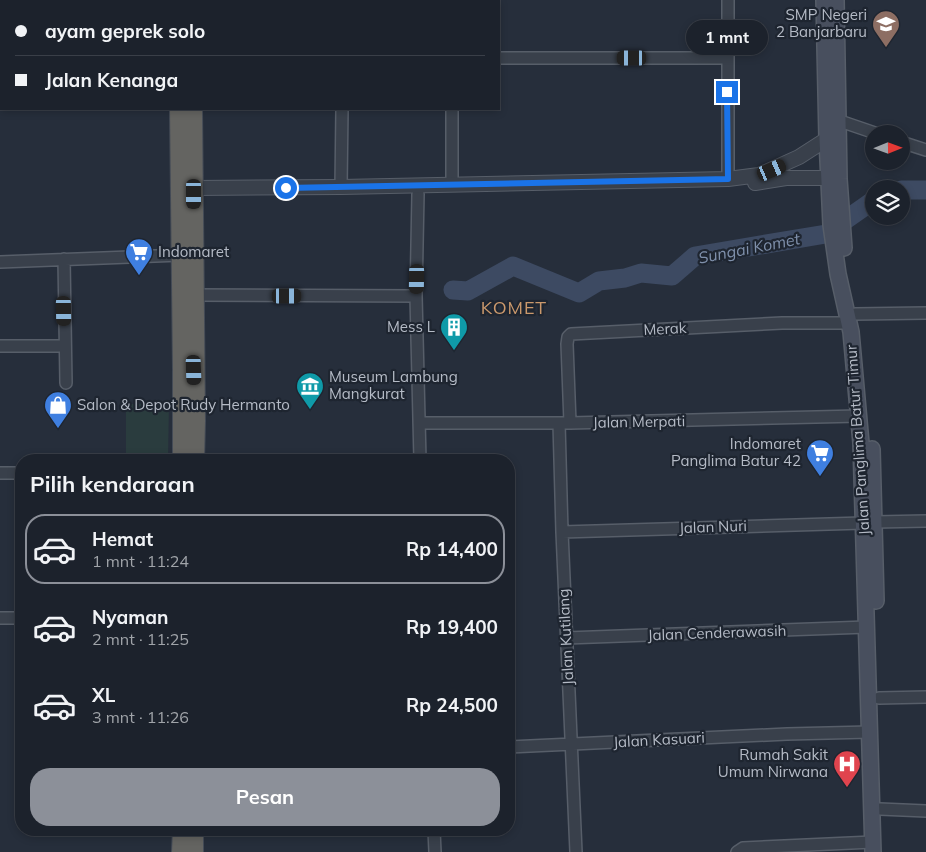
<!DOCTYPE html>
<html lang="id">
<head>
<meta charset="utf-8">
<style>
  :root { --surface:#1c222c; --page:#292f38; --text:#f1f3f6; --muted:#a0a4a9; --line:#3a3f48; --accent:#8c9099 }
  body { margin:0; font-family:Mulish,sans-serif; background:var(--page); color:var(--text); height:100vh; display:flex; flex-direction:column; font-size:19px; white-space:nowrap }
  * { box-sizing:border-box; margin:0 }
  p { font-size:16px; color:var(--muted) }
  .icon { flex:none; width:28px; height:28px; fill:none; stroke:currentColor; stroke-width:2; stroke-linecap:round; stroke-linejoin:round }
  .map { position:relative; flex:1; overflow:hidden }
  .panel { position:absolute; left:15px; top:454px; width:500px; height:382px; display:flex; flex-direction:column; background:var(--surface); border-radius:20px; box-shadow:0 2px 8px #0003,0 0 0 1px var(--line) }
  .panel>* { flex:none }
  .guide { position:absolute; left:0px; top:0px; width:500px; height:110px; box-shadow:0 2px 8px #0003,0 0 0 1px var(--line); display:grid; align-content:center; height:110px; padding:0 15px; background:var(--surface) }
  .needle { width:32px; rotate:89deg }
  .controls { position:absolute; left:865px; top:125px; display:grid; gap:10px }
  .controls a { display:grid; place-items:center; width:45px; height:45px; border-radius:50%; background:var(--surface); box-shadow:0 2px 8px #0003,0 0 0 1px var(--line); font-size:25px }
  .end { position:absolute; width:22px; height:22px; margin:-11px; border:6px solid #1a73e8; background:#fff; box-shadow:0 0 0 2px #fff }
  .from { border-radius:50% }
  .bubble { position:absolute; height:35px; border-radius:18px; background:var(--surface); box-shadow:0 2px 8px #0003,0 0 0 1px var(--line); font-size:16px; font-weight:700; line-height:35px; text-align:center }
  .car { position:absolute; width:15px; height:30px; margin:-15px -8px; border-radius:6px; box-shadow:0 0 4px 1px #0007; background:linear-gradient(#222 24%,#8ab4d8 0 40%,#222 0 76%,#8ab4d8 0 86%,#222 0) }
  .guide b { display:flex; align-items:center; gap:18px; height:48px; font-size:19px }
  .guide b+b { border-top:1px solid var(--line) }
  .guide i { width:12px; height:12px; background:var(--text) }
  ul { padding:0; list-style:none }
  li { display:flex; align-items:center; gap:15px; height:70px; margin:0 10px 8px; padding:0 5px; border:2px solid transparent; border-radius:20px }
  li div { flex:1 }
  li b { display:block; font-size:19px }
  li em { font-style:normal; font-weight:700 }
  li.on { border-color:var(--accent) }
  li>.icon { width:45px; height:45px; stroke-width:1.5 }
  h2 { padding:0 15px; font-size:22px; line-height:60px }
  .cta { display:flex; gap:10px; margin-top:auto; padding:10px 15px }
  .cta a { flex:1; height:58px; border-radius:20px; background:var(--accent); color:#fff; font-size:20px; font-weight:700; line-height:58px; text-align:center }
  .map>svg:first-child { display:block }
  .green { fill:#2a3c3e }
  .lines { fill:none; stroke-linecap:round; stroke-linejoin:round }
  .river { stroke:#3d4a62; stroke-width:19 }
  .minor-casing { stroke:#575e69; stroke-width:14 }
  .tertiary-casing { stroke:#575e69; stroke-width:16 }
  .secondary-casing { stroke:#575e69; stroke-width:18 }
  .trunk-casing { stroke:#444b56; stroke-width:20 }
  .minor { stroke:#39404b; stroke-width:11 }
  .tertiary { stroke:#39404b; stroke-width:14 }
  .secondary { stroke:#484f5e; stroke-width:15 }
  .trunk { stroke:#646461; stroke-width:18 }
  .route { stroke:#1a73e8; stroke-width:6 }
  .labels { text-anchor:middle; stroke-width:4.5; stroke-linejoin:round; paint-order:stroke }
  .poi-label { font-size:15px; fill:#b5bbc6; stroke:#1e2530; text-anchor:end }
  .street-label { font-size:15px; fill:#b5bbc6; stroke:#1e2530 }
  .water-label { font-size:16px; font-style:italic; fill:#7f90ab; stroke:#1e2530 }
  .quarter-label { font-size:18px; letter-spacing:1px; fill:#cb996c; stroke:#1e2530 }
</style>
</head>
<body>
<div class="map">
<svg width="926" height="852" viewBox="0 0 926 852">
  <rect width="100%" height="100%" fill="#262e3b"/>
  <path class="green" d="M126 404H169L168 460H126Z"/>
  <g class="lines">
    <path class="river" d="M901 190H926
      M844 221 874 200
      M453 290 468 291 513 266 579 293 599 281 625 278 641 273 672 276 695 256 826 234"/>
    <g class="minor-casing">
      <path id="minor" d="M728 0V179
        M342 1V0
        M375 1V0
        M452 1V0
        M0 6V0
        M499 58H727
        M452 109V185
        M837 120 878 134
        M901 142 926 150
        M341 187 342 109
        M418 194 416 296 420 460
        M64 259 66 383
        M0 262 181 255
        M194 295 416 296
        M855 314 926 313
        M0 346H65
        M419 423H570L859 416
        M559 423 562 532 576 852
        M570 423 567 344 568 337 571 334 782 323H849
        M0 473H21
        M875 522 926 521
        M562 532 863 523
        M0 618H21
        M566 638 867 627
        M879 698 926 697
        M509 747 787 734 870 732
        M880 809 926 811
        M434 830 435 852
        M737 852 743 848 873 842"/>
    </g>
    <g class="tertiary-casing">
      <path id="tertiary" d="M755 183 786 178H829
        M194 188 341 187 728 179 759 175 799 157 827 139"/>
    </g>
    <g class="secondary-casing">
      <path id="secondary" d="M824 0 827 139 831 225 838 274 851 332 861 443 873 852
        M836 0 839 179 844 248
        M872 449 876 601"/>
    </g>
    <g class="trunk-casing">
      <path id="trunk" d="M179 0V1
        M195 1V0
        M179 109 182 371V460
        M193 109 196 421 195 460
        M194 830V852
        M181 852 182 830"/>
    </g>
    <use href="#minor" class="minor"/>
    <use href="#tertiary" class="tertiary"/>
    <use href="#secondary" class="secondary"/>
    <use href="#trunk" class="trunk"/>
  </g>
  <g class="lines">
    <path class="route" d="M286 188 728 179 727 92"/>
  </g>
  <defs>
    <g id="school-pin" transform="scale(1.4375)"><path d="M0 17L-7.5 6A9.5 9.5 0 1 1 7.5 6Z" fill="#8d6e63" stroke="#1e2530"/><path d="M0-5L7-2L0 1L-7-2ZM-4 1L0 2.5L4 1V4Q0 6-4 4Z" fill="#fff"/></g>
    <g id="supermarket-pin" transform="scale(1.4375)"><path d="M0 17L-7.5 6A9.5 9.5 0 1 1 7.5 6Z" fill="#3f7fe0" stroke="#1e2530"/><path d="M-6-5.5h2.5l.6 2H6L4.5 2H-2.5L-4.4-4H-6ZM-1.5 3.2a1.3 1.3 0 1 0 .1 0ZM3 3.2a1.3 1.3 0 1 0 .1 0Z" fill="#fff"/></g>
    <g id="building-pin" transform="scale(1.4375)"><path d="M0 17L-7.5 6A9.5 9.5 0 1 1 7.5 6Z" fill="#0f9aa8" stroke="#1e2530"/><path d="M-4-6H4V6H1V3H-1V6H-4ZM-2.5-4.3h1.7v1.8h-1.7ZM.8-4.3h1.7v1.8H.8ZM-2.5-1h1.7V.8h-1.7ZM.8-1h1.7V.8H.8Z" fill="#fff"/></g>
    <g id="museum-pin" transform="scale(1.4375)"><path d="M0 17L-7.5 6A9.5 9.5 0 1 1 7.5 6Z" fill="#0f9aa8" stroke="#1e2530"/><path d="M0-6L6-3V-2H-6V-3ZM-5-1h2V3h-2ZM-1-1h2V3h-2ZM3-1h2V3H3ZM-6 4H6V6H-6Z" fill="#fff"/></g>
    <g id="shop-pin" transform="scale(1.4375)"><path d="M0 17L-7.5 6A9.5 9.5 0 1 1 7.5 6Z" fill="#3f7fe0" stroke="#1e2530"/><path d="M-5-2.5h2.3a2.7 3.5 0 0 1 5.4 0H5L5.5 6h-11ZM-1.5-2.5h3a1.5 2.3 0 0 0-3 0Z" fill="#fff"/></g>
    <g id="hospital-pin" transform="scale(1.4375)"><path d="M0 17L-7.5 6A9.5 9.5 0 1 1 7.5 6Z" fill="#e0444e" stroke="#1e2530"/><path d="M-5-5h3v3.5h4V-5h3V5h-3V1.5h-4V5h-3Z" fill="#fff"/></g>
  </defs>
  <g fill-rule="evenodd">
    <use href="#school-pin" x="886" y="24"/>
    <use href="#supermarket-pin" x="139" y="252"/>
    <use href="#building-pin" x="454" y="327"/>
    <use href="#museum-pin" x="310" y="386"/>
    <use href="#shop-pin" x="58" y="405"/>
    <use href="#supermarket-pin" x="820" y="453"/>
    <use href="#hospital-pin" x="847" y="764"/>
  </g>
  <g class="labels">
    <g class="poi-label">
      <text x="867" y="20">SMP Negeri<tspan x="867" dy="17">2 Banjarbaru</tspan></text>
      <text x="158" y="257" text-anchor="start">Indomaret</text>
      <text x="435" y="332">Mess L</text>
      <text x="329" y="382" text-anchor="start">Museum Lambung<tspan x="329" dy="17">Mangkurat</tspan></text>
      <text x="77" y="410" text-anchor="start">Salon &amp; Depot Rudy Hermanto</text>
      <text x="801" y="449">Indomaret<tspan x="801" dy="17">Panglima Batur 42</tspan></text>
      <text x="828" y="760">Rumah Sakit<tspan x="828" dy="17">Umum Nirwana</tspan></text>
    </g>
    <g class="street-label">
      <text transform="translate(665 329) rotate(-3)" y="5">Merak</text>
      <text transform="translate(639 422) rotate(-1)" y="5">Jalan Merpati</text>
      <text transform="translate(858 440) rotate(-94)" y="5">Jalan Panglima Batur Timur</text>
      <text transform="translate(713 527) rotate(-2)" y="5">Jalan Nuri</text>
      <text transform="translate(717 633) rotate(-2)" y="5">Jalan Cenderawasih</text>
      <text transform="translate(566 637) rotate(-93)" y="5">Jalan Kutilang</text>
      <text transform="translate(659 740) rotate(-3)" y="5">Jalan Kasuari</text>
    </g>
    <g class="water-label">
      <text transform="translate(749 248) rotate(-11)" y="6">Sungai Komet</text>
    </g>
    <g class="quarter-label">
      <text x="514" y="314">KOMET</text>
    </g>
  </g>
</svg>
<div class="controls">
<a><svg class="needle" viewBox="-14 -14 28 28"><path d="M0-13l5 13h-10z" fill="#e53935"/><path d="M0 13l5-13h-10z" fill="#a0a4a9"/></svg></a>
<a><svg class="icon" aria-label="layers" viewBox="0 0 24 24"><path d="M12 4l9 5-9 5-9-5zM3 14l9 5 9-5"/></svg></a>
</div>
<i class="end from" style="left:286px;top:188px"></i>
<i class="end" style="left:727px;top:92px"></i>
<div class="bubble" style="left:686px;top:20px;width:82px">1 mnt</div>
<i class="car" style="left:632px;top:58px;rotate:270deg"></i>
<i class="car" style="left:772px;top:170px;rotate:67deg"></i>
<i class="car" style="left:194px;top:194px;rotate:180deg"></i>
<i class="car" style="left:417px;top:279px;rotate:181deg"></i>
<i class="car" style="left:287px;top:296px;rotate:90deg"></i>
<i class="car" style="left:64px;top:311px;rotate:179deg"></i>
<i class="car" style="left:194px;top:370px;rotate:178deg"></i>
<div class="guide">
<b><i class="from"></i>ayam geprek solo</b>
<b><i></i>Jalan Kenanga</b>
</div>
<section class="panel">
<h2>Pilih kendaraan</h2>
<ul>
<li class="on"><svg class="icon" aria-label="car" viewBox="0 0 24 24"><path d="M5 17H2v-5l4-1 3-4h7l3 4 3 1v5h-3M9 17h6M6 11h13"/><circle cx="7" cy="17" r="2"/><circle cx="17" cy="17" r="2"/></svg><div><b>Hemat</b><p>1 mnt · 11:24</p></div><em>Rp 14,400</em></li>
<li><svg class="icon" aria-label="car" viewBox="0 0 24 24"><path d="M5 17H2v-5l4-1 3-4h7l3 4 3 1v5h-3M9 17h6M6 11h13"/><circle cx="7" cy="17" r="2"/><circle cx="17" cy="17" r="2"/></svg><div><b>Nyaman</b><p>2 mnt · 11:25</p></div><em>Rp 19,400</em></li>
<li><svg class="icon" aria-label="car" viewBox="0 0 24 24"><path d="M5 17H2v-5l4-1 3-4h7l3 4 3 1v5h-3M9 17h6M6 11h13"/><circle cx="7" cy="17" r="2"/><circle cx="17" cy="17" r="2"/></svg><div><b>XL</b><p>3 mnt · 11:26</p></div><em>Rp 24,500</em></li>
</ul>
<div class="cta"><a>Pesan</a></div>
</section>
</div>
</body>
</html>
